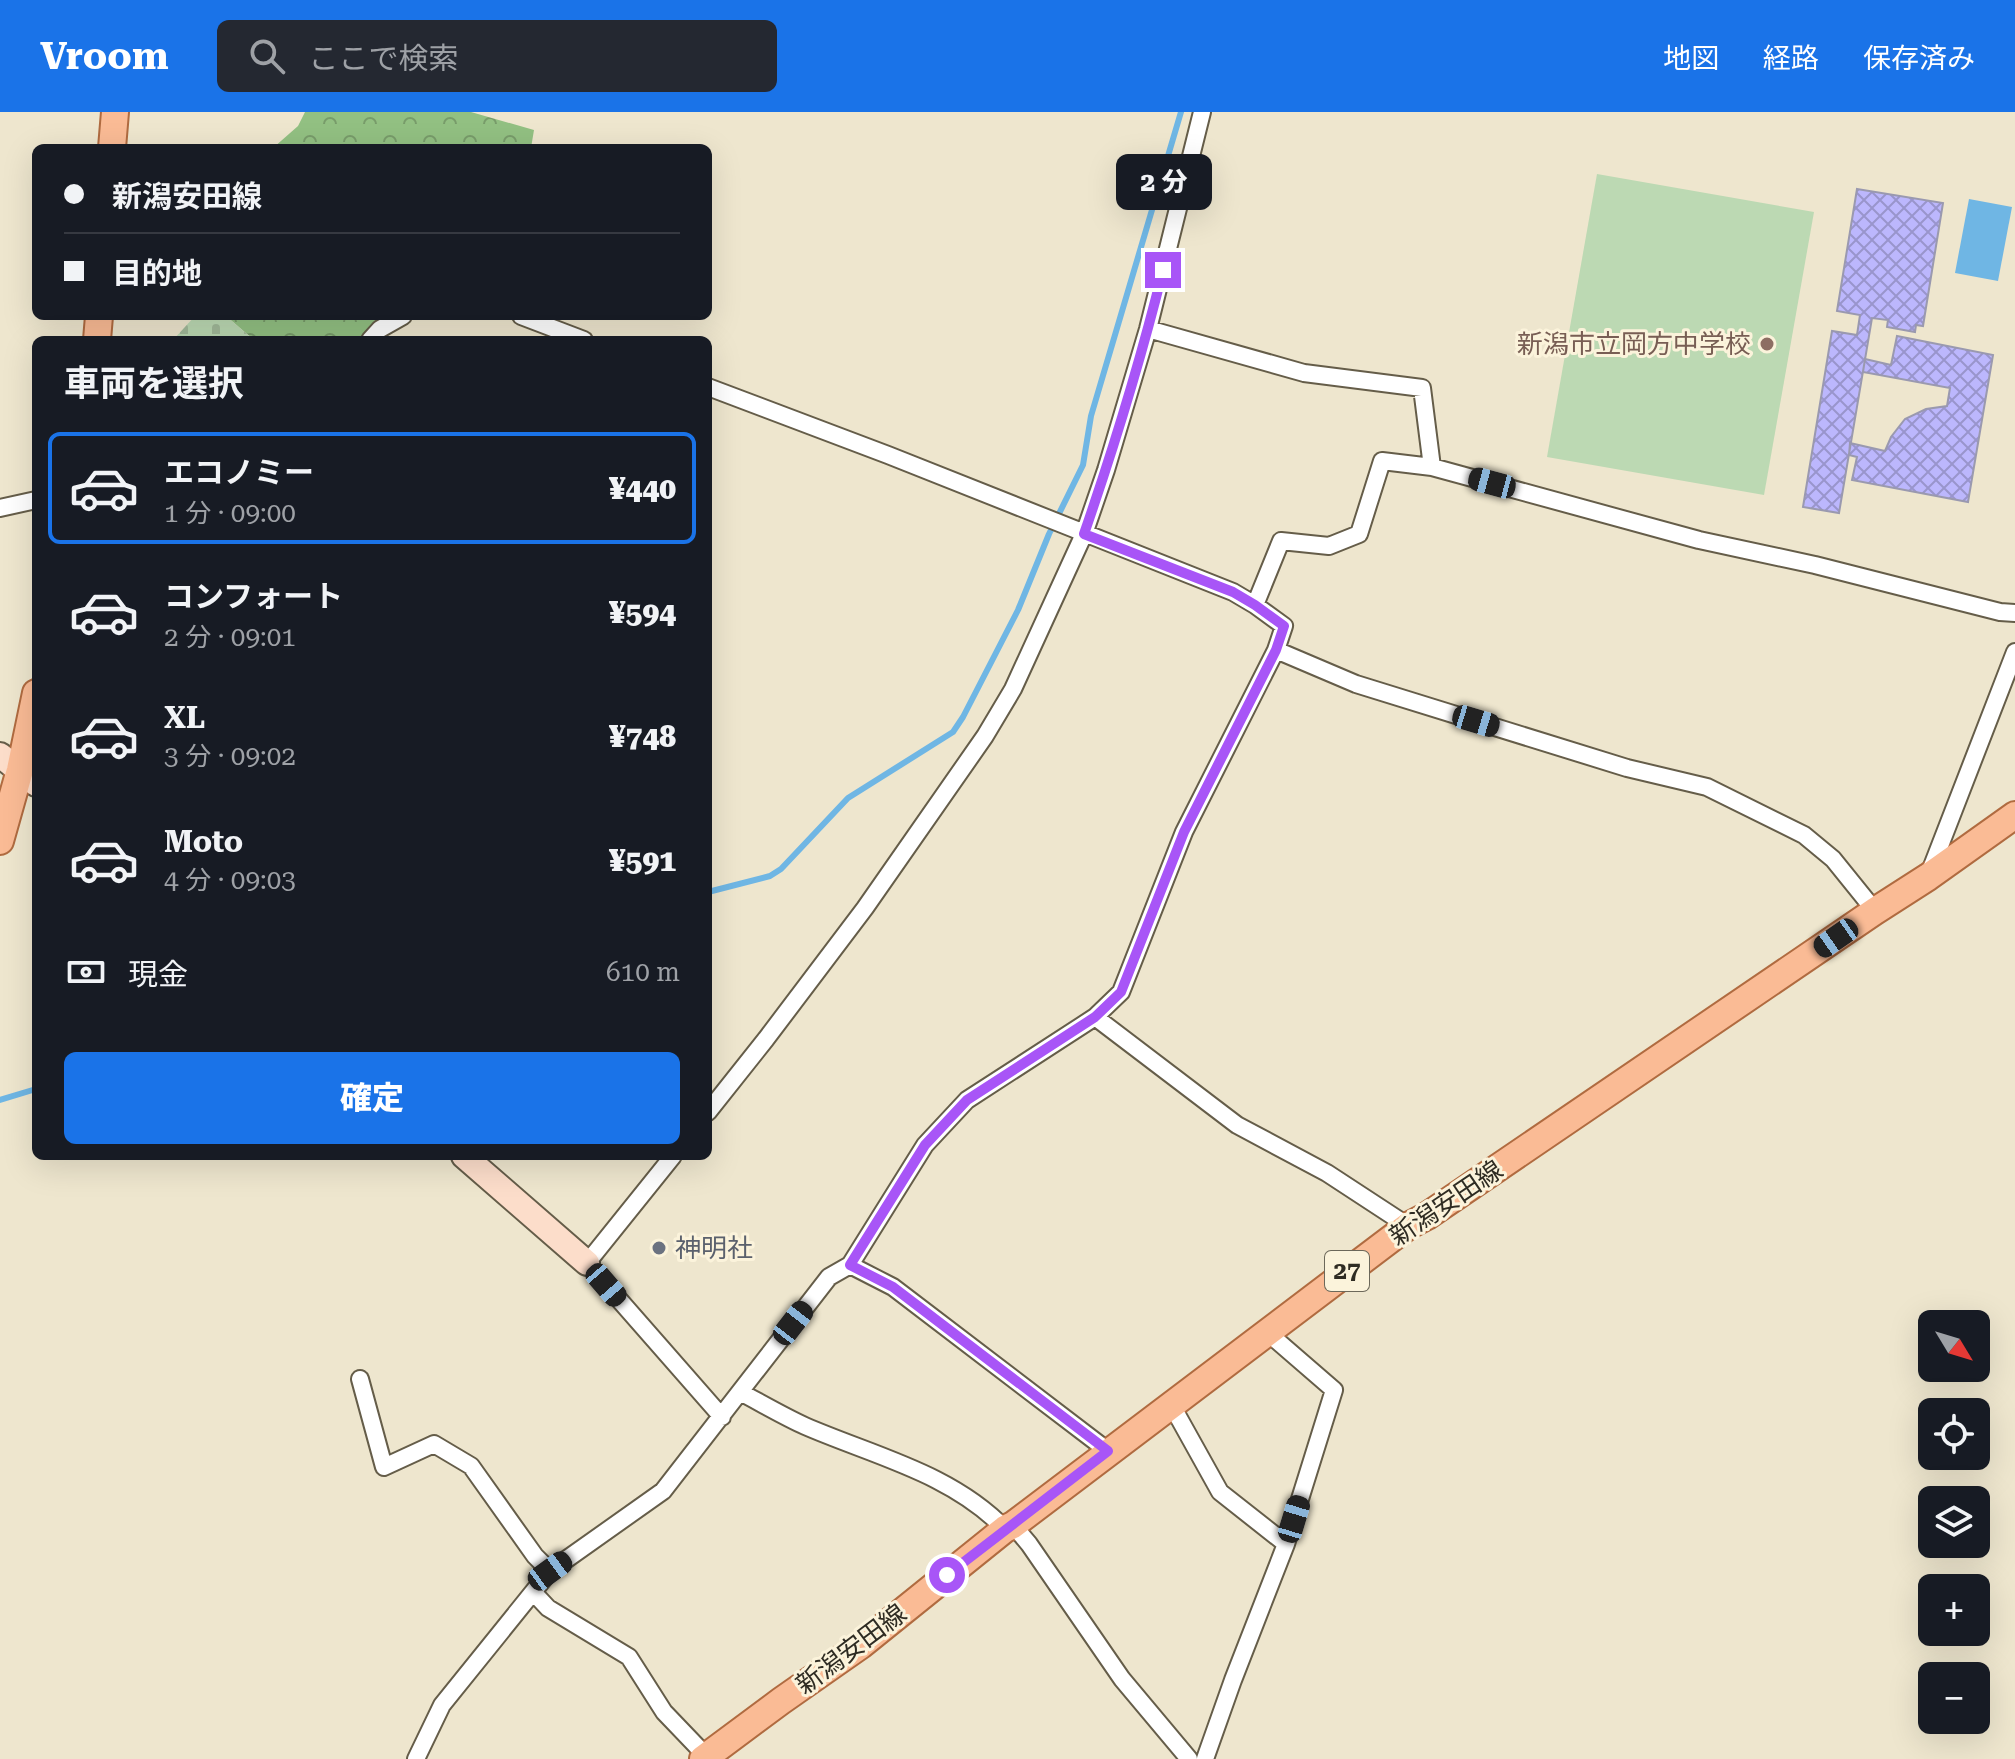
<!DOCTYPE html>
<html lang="ja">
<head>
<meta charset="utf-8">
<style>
  :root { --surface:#171b24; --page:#242831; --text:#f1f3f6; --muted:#9ea1a6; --line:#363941; --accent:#1a73e8 }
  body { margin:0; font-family:"Roboto Serif","Noto Sans JP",serif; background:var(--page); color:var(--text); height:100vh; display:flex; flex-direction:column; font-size:30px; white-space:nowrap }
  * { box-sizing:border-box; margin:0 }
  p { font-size:26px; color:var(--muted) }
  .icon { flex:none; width:44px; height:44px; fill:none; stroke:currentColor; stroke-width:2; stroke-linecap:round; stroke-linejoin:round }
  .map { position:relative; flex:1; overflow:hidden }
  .sheet { position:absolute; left:32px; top:224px; width:680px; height:824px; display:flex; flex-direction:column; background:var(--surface); border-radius:12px; box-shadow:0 8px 32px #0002 }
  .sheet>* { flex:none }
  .banner { position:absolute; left:32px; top:32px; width:680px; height:176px; border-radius:12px; box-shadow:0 8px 32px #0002; display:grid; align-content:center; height:176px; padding:0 32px; background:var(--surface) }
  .needle { width:52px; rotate:128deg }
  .fabs { position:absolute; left:1918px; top:1198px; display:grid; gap:16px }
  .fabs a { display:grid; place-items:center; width:72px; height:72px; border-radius:12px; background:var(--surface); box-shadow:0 8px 32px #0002; font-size:40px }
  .end { position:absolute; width:36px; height:36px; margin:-18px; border:10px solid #a855f7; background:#fff; box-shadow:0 0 0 4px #fff }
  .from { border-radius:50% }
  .bubble { position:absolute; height:56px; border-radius:12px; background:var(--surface); box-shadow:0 8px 32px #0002; font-size:26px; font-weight:800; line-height:56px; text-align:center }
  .car { position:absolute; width:24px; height:48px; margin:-24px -12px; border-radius:10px; box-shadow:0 0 6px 2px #0007; background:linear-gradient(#222 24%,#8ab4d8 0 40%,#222 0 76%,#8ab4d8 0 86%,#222 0) }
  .banner b { display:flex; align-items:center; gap:28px; height:76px; font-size:30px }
  .banner b+b { border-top:2px solid var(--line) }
  .banner i { width:20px; height:20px; background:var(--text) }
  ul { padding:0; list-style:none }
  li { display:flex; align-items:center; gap:24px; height:112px; margin:0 16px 12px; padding:0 16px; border:4px solid transparent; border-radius:12px }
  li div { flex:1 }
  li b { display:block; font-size:30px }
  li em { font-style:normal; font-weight:800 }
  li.active { border-color:var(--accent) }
  li>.icon { width:72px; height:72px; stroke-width:1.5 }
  h2 { padding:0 32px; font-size:36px; line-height:96px }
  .pay { display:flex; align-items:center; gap:20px; height:88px; padding:0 32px; font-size:30px }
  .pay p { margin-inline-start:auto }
  .cta { display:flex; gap:16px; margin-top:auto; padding:16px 32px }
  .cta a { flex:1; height:92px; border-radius:12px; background:var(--accent); color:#fff; font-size:32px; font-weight:800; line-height:92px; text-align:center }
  header { display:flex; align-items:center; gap:48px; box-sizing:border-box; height:112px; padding:0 40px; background:var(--accent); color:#fff }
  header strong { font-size:38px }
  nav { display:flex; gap:44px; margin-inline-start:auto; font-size:28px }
  .search { width:560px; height:72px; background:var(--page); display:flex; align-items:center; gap:20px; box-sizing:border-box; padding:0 28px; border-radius:12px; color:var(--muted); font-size:30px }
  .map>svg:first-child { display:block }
  .forest { fill:url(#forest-crowns) }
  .cemetery { fill:url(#cemetery-stones) }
  .garden { fill:#bcd9b3 }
  .water { fill:#6fb6e4 }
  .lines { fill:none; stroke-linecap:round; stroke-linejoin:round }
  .stream { stroke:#6fb6e4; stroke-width:6 }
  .building { fill:url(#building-cross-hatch); stroke:#9a99af; stroke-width:2 }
  .street-casing { stroke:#655d49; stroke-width:20 }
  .secondary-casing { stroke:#655d49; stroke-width:28 }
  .primary-casing { stroke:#b06b40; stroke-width:30 }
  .street { stroke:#fff; stroke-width:16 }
  .secondary { stroke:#fcddca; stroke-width:24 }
  .primary { stroke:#fabb95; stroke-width:26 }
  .route { stroke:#a855f7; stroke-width:10 }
  .education-dot { fill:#8d6e63; stroke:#fbf3db; stroke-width:3 }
  .worship-dot { fill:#6b7280; stroke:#fbf3db; stroke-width:3 }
  .labels { text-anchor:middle; stroke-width:6; stroke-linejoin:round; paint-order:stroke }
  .shield { fill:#fbf3db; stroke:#6c685a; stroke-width:2 }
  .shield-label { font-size:24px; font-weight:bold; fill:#2f2c23 }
  .education-label { font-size:26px; fill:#785e54; stroke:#fbf3db; text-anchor:end }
  .street-label { font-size:26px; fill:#2f2c23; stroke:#fbf3db }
  .worship-label { font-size:26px; fill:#5b616d; stroke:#fbf3db; text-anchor:start }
</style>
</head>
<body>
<header>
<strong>Vroom</strong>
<div class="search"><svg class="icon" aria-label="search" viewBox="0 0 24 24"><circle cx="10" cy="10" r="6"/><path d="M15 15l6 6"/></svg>ここで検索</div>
<nav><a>地図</a><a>経路</a><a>保存済み</a></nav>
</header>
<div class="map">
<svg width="2015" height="1647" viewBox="0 0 2015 1647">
  <defs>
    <pattern id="forest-crowns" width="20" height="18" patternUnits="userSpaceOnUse" patternTransform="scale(2)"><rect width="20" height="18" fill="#92c082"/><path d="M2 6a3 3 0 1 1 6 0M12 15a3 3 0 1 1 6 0" fill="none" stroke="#789c6a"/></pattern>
    <pattern id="cemetery-stones" width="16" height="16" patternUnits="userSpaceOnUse" patternTransform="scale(2)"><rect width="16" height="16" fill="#bcd9b3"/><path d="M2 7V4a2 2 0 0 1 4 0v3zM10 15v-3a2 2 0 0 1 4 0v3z" fill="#a2ba9a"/></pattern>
    <pattern id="building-cross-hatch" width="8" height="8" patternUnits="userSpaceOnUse" patternTransform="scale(2)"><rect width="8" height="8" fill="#bcb7fd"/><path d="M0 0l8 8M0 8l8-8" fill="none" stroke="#9995cc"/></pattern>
  </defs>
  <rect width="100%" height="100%" fill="#eee6ce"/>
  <path class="forest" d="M305 0H471L534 18 531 36H273L298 14Z
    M226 204H405L384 228H254Z"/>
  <path class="cemetery" d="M195 204H226L254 228H173Z"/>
  <path class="garden" d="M1597 62 1814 100 1764 383 1547 345Z"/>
  <path class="water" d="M1969 87 2012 95 1998 169 1955 161Z"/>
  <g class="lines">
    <path class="stream" d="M708 780 770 764 781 757 848 686 953 620 963 605 1018 498 1049 422 1083 353 1091 304 1181 0
      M0 988 36 977"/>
  </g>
  <path class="building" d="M1857 77 1943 91 1923 214 1916 213 1915 220 1887 215 1888 208 1872 206 1839 401 1803 395 1832 219 1857 223 1860 203 1837 199Z
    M1897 224 1993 243 1968 390 1852 368 1857 345 1849 343 1850 331 1885 339 1891 325 1905 307 1926 297 1947 294 1950 276 1863 260 1865 247 1891 253Z"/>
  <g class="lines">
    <g class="street-casing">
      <path id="street" d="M521 204 584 228
        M1148 217 1304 261 1422 276 1432 355 1699 428 1815 453 2000 500 2015 501
        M370 228 380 217 403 204
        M0 396 36 388
        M1255 493 1281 429 1329 434 1359 422 1382 349 1432 355
        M1276 538 1356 572 1627 656 1707 675 1804 723 1833 747 1875 799
        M1929 762 2015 540
        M1095 905 1237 1013 1327 1061 1408 1114
        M708 1000 766 927 865 796 985 624 1013 577 1084 422 1106 358 1148 217 1202 0
        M673 1044 587 1151 722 1305
        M850 1153 893 1175 1108 1339
        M360 1267 384 1355 434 1332 471 1354 535 1444 550 1459
        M740 1280C761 1291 783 1304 805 1314 874 1344 951 1361 1005 1417
        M1171 1292 1220 1380 1286 1432
        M1013 1413 1029 1432 1122 1567 1189 1647
        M533 1480 548 1496 629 1545 664 1600 709 1647
        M416 1647 442 1593 550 1459 663 1379 829 1165 850 1153 925 1033 967 988 1095 905 1121 880 1184 720 1276 538 1284 514 1255 493 1233 480 888 343 708 275
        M1205 1647 1233 1568 1286 1432 1334 1278 1267 1220"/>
    </g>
    <g class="secondary-casing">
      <path id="secondary" d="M0 643 36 672
        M464 1044 587 1151"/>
    </g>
    <g class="primary-casing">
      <path id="primary" d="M112 36 115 0
        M97 228 99 204
        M0 729 20 658 36 581
        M703 1647 781 1589 861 1533 1005 1417 1013 1413 1408 1114 1427 1104 1875 799 1928 765 2015 703"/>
    </g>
    <use href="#street" class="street"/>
    <use href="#secondary" class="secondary"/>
    <use href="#primary" class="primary"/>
  </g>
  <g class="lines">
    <path class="route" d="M947 1463 1108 1339 893 1175 850 1153 925 1033 967 988 1095 905 1121 880 1184 720 1276 538 1284 514 1255 493 1233 480 1084 422C1114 335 1141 247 1163 158"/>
  </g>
  <circle class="education-dot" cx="1767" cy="232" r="8"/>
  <circle class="worship-dot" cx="659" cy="1136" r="8"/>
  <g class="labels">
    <rect class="shield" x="1325" y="1139" width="44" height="40" rx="6"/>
    <g class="shield-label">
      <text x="1347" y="1167">27</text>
    </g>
    <g class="education-label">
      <text x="1751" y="241">新潟市立岡方中学校</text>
    </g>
    <g class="street-label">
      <text transform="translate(1446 1091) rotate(-34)" y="9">新潟安田線</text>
      <text transform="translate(851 1537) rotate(-37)" y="9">新潟安田線</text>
    </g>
    <g class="worship-label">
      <text x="675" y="1145">神明社</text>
    </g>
  </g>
</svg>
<div class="fabs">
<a><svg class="needle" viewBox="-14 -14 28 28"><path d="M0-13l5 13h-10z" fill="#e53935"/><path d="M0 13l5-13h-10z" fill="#9ea1a6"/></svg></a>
<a><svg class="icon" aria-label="locate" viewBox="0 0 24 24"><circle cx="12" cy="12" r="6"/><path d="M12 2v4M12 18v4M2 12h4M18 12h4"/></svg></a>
<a><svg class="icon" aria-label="layers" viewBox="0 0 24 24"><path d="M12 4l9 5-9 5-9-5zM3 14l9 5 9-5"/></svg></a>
<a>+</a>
<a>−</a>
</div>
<i class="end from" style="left:947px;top:1463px"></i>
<i class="end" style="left:1163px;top:158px"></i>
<div class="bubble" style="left:1116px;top:42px;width:96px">2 分</div>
<i class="car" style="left:1492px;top:371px;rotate:285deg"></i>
<i class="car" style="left:1476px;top:609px;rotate:107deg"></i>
<i class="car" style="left:1836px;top:826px;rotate:235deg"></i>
<i class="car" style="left:606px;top:1173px;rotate:139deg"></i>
<i class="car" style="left:793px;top:1211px;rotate:38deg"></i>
<i class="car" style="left:1294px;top:1407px;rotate:17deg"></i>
<i class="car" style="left:550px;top:1459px;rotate:54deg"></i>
<div class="banner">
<b><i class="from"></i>新潟安田線</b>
<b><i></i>目的地</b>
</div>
<section class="sheet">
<h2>車両を選択</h2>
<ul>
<li class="active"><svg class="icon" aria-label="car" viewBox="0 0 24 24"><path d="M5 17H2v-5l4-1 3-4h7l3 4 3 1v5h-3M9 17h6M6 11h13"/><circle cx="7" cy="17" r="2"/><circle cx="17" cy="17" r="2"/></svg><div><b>エコノミー</b><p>1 分 · 09:00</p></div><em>¥440</em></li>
<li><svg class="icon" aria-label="car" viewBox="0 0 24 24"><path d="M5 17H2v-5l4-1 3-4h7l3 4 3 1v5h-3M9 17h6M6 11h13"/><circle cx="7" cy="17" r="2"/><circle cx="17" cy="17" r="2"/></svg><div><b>コンフォート</b><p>2 分 · 09:01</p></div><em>¥594</em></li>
<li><svg class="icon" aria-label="car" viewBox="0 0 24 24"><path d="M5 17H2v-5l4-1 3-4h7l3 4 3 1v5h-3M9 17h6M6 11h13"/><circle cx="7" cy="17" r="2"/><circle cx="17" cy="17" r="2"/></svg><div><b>XL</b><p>3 分 · 09:02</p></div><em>¥748</em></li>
<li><svg class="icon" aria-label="car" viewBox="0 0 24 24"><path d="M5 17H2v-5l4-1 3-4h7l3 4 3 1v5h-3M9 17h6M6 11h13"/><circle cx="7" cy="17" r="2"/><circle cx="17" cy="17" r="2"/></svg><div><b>Moto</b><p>4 分 · 09:03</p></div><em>¥591</em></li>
</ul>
<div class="pay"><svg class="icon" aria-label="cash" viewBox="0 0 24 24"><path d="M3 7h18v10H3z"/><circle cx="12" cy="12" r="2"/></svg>現金<p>610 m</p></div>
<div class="cta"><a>確定</a></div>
</section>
</div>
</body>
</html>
